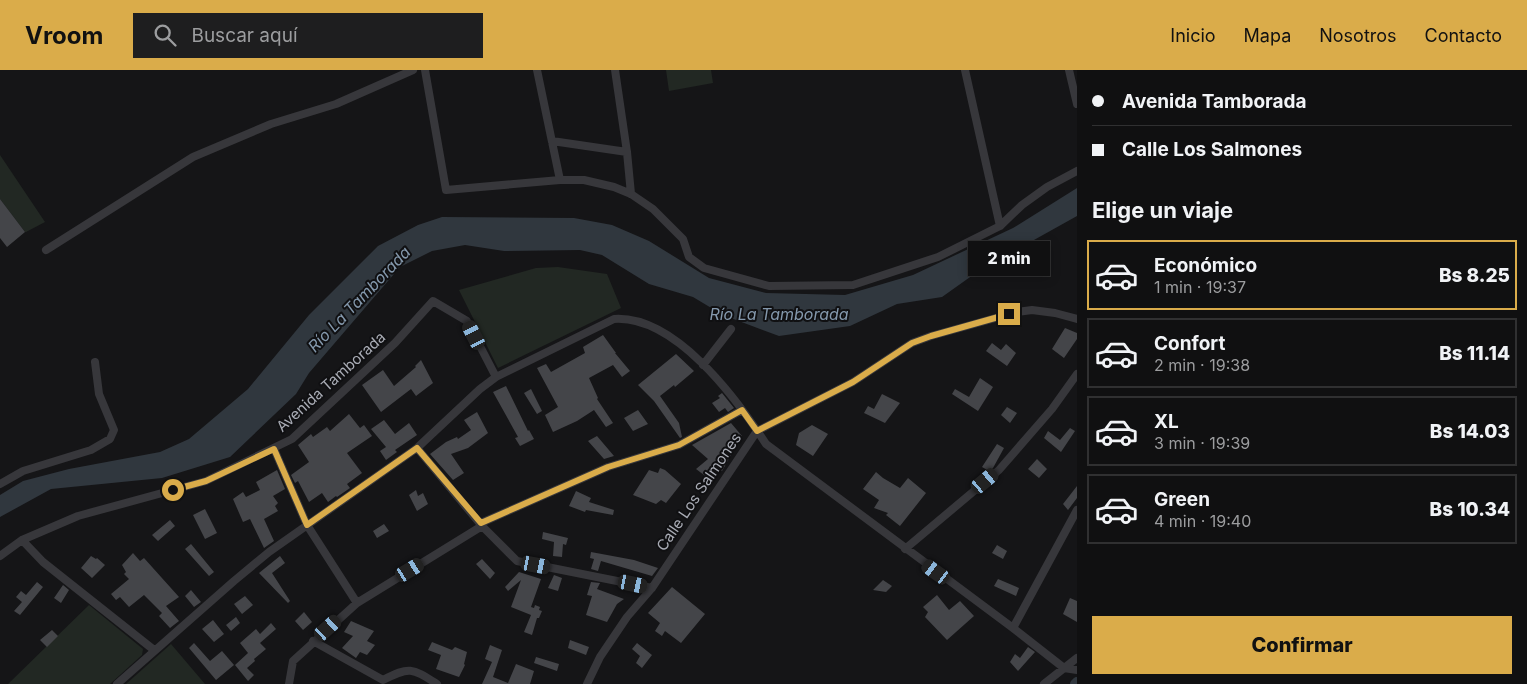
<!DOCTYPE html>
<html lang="es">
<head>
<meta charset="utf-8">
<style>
  :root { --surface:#101011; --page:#1e1e1f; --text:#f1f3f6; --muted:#9c9d9f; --line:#303031; --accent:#daac4a }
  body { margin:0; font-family:Inter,sans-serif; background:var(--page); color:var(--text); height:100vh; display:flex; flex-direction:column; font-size:19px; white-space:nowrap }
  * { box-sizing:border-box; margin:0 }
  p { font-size:16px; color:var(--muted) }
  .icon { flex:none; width:28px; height:28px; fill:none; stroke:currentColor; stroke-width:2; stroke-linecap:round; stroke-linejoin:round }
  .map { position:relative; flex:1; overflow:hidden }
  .drawer { display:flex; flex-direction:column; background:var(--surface); width:450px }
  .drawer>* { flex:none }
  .banner { display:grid; align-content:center; height:110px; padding:0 15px; background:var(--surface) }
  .end { position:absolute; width:22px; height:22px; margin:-11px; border:6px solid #daac4a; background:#111; box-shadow:0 0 0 2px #111 }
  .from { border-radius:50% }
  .bubble { position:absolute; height:35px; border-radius:0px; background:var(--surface); box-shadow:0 2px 12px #0003,0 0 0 1px var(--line); font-size:16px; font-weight:800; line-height:35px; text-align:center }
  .car { position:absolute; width:15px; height:30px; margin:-15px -8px; border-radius:6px; box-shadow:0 0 4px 1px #0007; background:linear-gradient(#222 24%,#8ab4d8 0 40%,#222 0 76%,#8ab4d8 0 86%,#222 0) }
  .banner b { display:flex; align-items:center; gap:18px; height:48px; font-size:19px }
  .banner b+b { border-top:1px solid var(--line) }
  .banner i { width:12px; height:12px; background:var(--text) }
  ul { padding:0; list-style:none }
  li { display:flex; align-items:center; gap:15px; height:70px; margin:0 10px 8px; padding:0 5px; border:2px solid var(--line); border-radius:0px }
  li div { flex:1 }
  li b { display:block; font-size:19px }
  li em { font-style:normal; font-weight:800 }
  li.active { border-color:var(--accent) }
  li>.icon { width:45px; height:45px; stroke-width:1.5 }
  h2 { padding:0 15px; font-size:22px; line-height:60px }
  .primary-button { display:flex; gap:10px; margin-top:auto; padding:10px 15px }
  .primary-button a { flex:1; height:58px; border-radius:0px; background:var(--accent); color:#111; font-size:20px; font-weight:800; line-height:58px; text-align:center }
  header { display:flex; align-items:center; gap:30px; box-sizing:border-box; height:70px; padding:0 25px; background:var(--accent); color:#111 }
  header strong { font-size:24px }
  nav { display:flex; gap:28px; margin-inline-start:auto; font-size:18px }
  .search { width:350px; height:45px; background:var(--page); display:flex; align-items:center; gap:12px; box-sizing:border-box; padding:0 18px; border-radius:0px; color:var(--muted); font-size:19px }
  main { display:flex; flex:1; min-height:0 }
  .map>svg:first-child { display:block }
  .green { fill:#222823 }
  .water { fill:#30373e }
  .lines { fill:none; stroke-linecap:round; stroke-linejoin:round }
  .canal { stroke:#30373e; stroke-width:10 }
  .building { fill:#444549 }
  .minor { stroke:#37373b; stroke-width:8 }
  .route { stroke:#daac4a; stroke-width:6 }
  .labels { text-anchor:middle; stroke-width:4; stroke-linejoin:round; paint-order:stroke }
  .street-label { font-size:15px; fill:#a9acb5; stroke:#101012 }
  .water-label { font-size:16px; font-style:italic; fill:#8498ac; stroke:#101012 }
</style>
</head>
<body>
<header>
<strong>Vroom</strong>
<div class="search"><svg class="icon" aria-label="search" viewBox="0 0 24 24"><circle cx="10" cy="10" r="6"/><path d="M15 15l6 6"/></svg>Buscar aquí</div>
<nav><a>Inicio</a><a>Mapa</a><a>Nosotros</a><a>Contacto</a></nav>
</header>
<main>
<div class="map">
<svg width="1077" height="614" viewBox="0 0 1077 614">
  <rect width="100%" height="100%" fill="#151517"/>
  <path class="green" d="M666 0H711L713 13 669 21Z
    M0 85 45 152 26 162H25L0 129Z
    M558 197 607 204 621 238 498 298 459 220 536 198Z
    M89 535 143 579 142 585 110 614H8Z
    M171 574 205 614H126Z"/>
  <path class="water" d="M1077 118V146L980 200 942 227 897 234 850 256 779 266 723 245 693 227 649 214 602 185 580 180 504 181 465 175 432 181 400 197 309 303 296 324 230 387 162 408 51 419 0 447V425L23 411 69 399 160 382 189 369 248 319 309 245 378 176 418 155 442 147 574 148 612 155 649 171 709 208 766 223 845 225 913 205 1013 158Z"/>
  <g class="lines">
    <path class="canal" d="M1075 614 1077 612"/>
  </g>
  <path class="building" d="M0 129 25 162 7 177 0 168Z
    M1065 258 1077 263V269L1064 288 1052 279Z
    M603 265 616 283H615L630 301 622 307 613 295 589 308 598 328 597 329 613 353 606 357 594 340 577 351 553 362 545 345 558 337 537 298 546 294 551 302 585 283 583 277Z
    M992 273 1001 280 1006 274 1016 283 1007 296 986 281Z
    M676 284 694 301 675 317 674 315 660 326 679 353 682 367 680 368 654 331 638 315Z
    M421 290 433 313 416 326 411 319 381 342 362 315 383 300 394 316 416 297 415 296Z
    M980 308 993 317 978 341 952 324 955 319 969 327Z
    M506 316 528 361 529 360 534 369 520 376 515 368 518 367 493 322Z
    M531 319 542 341 537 344 524 323Z
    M722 323 734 338 728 342 725 338 719 342 712 333 720 328 718 326Z
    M882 324 900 333 885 353 864 343 868 336 874 339Z
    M1007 337 1017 343 1010 353 1001 345Z
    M638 340 648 354 633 361 624 348Z
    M477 342 488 363 468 378 451 384 464 403 453 410 430 384 446 372 457 367 458 369 471 360 464 350Z
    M349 344 360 358 364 355 372 366 347 383 362 403 347 414 350 418 337 427 336 426 328 432 322 423 309 432 298 411 295 413 291 405 309 392 298 375 311 364 313 367 327 357 330 361Z
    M384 350 395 364 409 353 417 365 395 380 397 382 386 390 380 381 386 377 371 359Z
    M731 353 742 366 722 401 717 397 708 408 696 399 708 389 692 375Z
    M812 355 828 364 813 386 796 375 799 363Z
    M1070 358 1075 361 1061 382 1044 368 1048 361 1060 370Z
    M597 366 614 386 604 389 588 371Z
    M997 374 1004 378 993 398 989 401 982 397Z
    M1037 389 1047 399 1039 408 1028 399Z
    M660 398 665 400 681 414 666 433 661 430 656 434 633 425 649 400 658 403Z
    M277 400 285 419 273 426 278 433 275 436 278 441 264 449 274 471 264 478 250 449 243 452 233 429 243 422 246 427 260 420 256 412Z
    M876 402 883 408 900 418 908 408 926 423 900 456 886 445 888 443 874 438 879 430 863 419Z
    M1077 416V428L1068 440 1063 434Z
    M416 420 418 426 423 423 428 434 417 441 409 425Z
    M576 421 591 428 589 432 614 440 613 445 586 440 585 442 569 436Z
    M205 439 217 463 205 469 193 445Z
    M170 450 175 456 158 471 152 465Z
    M384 454 389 461 377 468 373 461Z
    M543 462 568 468 566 475 563 474 562 487 553 486 554 472 542 469Z
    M191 474 214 502 209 506 185 479Z
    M997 475 1007 481 1003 489 992 483Z
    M591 482 634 490 658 498 652 506 601 491 598 501 591 499 594 489 590 488Z
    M133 483 140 491 144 488 179 527 166 536 179 551 170 558 159 546 162 543 144 525 129 537 120 527 116 530 111 524 129 509 124 504 126 502 122 495Z
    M91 486 96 489 97 488 105 495 92 508 81 498Z
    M280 486 285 493 272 503 290 531 288 533 259 503Z
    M482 489 495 503 490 509 476 494Z
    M519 502 541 509 531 537 534 538 535 535 540 537 539 540 542 541 539 548H537L532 565 524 562 531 545 511 537 521 510 508 521 505 517Z
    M554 505 562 508 558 521 548 518Z
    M998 509 1019 518 1016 526 994 516Z
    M883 510 892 516 886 522 873 520Z
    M37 512 43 517 20 545 14 541 22 532 16 527 21 521 26 525Z
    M591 512 600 513 597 519 624 529 617 534 607 552 586 545 592 526 587 525Z
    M63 515 69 520 61 533 54 528Z
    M672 517 705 544 681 573 665 561 662 566 655 561 660 553 648 543Z
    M191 520 201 532 194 537 185 526Z
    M937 525 949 540 960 531 974 546 947 570 925 547 928 542 923 537Z
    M245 526 253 535 242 544 234 534Z
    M1070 528 1077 531V552L1063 544Z
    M304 542 312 552 303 560 295 551Z
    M236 547 240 553 231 561 226 555Z
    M213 550 224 564 214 572 202 559Z
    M351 551 374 561 367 571 375 575 367 585 360 582 356 588 342 578 353 566 344 562Z
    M271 553 276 559 260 573 266 579 254 589 255 591 247 598 254 605 248 611 235 595 248 583 240 573 256 559 260 564Z
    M52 560 58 566 47 577 40 570Z
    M570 570 589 577 586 585 568 578Z
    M432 572 452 580 455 577 467 582 464 594 465 595 459 607 436 599 441 585 428 580Z
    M194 573 210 591 222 581 234 595 216 610 189 578Z
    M637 573 652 585 642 598 636 593 640 586 632 579Z
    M490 575 502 580 493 607 508 613 516 594 534 601 530 614H482L492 592 485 589Z
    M1028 577 1035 582 1018 601 1010 592 1015 584 1020 588Z
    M536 587 559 594 557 601 534 593Z"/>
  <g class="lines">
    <path class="minor" d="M425 0 446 120 560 110H584L614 117 631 124 653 139 683 169 689 187 704 198 769 216 853 215 938 187 1000 156 1022 135 1047 117 1077 101
      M537 0 560 110
      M615 0 627 82 631 124
      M965 0 1000 156
      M1069 0 1077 34
      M552 71 627 82
      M46 180 193 87 271 54 336 34 413 0
      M703 295 731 259
      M417 378 482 456 517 491 652 518
      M274 379 307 455 357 533
      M0 414 23 401 91 380 110 369 114 360 99 324 95 292
      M481 453 608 397 679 375 742 340
      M22 470 43 492 154 580
      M905 479 999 400 1052 339 1077 304
      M0 486 22 470 78 446 206 411 292 369 395 273 433 231 467 251 496 307
      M1013 558 1077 440
      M313 571 383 610C410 596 412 598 437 614
      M117 614 234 511 269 482 417 378 480 319 496 307 614 249C675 245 736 328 766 374L1013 558 1064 598 1077 600
      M289 614 293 591 357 533 482 456
      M587 614 600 587 627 547 652 518 757 361 853 312 912 273 931 266 1017 242 1032 240 1055 243 1077 249
      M1044 614 1077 588"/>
  </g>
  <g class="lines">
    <path class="route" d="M173 420 206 411 274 379 307 455 417 378 481 453 608 397 679 375 742 340 757 361 853 312 912 273 931 266 1009 244"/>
  </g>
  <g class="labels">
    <g class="street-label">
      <text transform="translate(331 312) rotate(-42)" y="5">Avenida Tamborada</text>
      <text transform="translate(699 422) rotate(-56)" y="5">Calle Los Salmones</text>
    </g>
    <g class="water-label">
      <text transform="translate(359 229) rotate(-46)" y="6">Río La Tamborada</text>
      <text x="779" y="250">Río La Tamborada</text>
    </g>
  </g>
</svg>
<i class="end from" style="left:173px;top:420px"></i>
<i class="end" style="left:1009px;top:244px"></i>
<div class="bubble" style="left:968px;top:171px;width:82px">2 min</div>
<i class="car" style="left:474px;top:265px;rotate:333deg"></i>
<i class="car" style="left:985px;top:411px;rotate:50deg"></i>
<i class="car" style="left:536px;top:495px;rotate:101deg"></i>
<i class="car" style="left:410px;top:500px;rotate:59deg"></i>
<i class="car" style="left:936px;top:502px;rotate:306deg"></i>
<i class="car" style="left:633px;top:514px;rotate:102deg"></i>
<i class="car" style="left:328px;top:558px;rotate:48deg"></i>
</div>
<section class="drawer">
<div class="banner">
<b><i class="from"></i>Avenida Tamborada</b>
<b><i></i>Calle Los Salmones</b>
</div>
<h2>Elige un viaje</h2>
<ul>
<li class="active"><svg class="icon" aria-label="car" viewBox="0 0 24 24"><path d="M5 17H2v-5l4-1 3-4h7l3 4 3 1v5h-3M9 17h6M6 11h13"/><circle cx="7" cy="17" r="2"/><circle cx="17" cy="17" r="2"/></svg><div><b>Económico</b><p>1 min · 19:37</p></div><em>Bs 8.25</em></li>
<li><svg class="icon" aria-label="car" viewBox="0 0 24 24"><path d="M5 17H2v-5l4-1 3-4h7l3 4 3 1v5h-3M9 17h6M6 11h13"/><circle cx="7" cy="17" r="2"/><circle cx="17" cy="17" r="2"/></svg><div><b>Confort</b><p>2 min · 19:38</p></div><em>Bs 11.14</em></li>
<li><svg class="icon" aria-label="car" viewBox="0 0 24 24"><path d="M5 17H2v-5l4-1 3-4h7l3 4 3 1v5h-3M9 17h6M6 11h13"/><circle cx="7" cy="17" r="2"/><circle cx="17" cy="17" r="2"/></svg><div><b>XL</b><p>3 min · 19:39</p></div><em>Bs 14.03</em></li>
<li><svg class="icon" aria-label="car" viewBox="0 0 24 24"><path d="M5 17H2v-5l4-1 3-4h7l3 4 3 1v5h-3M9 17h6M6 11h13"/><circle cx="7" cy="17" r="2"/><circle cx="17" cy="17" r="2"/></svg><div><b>Green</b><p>4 min · 19:40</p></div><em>Bs 10.34</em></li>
</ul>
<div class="primary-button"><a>Confirmar</a></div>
</section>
</main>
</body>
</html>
